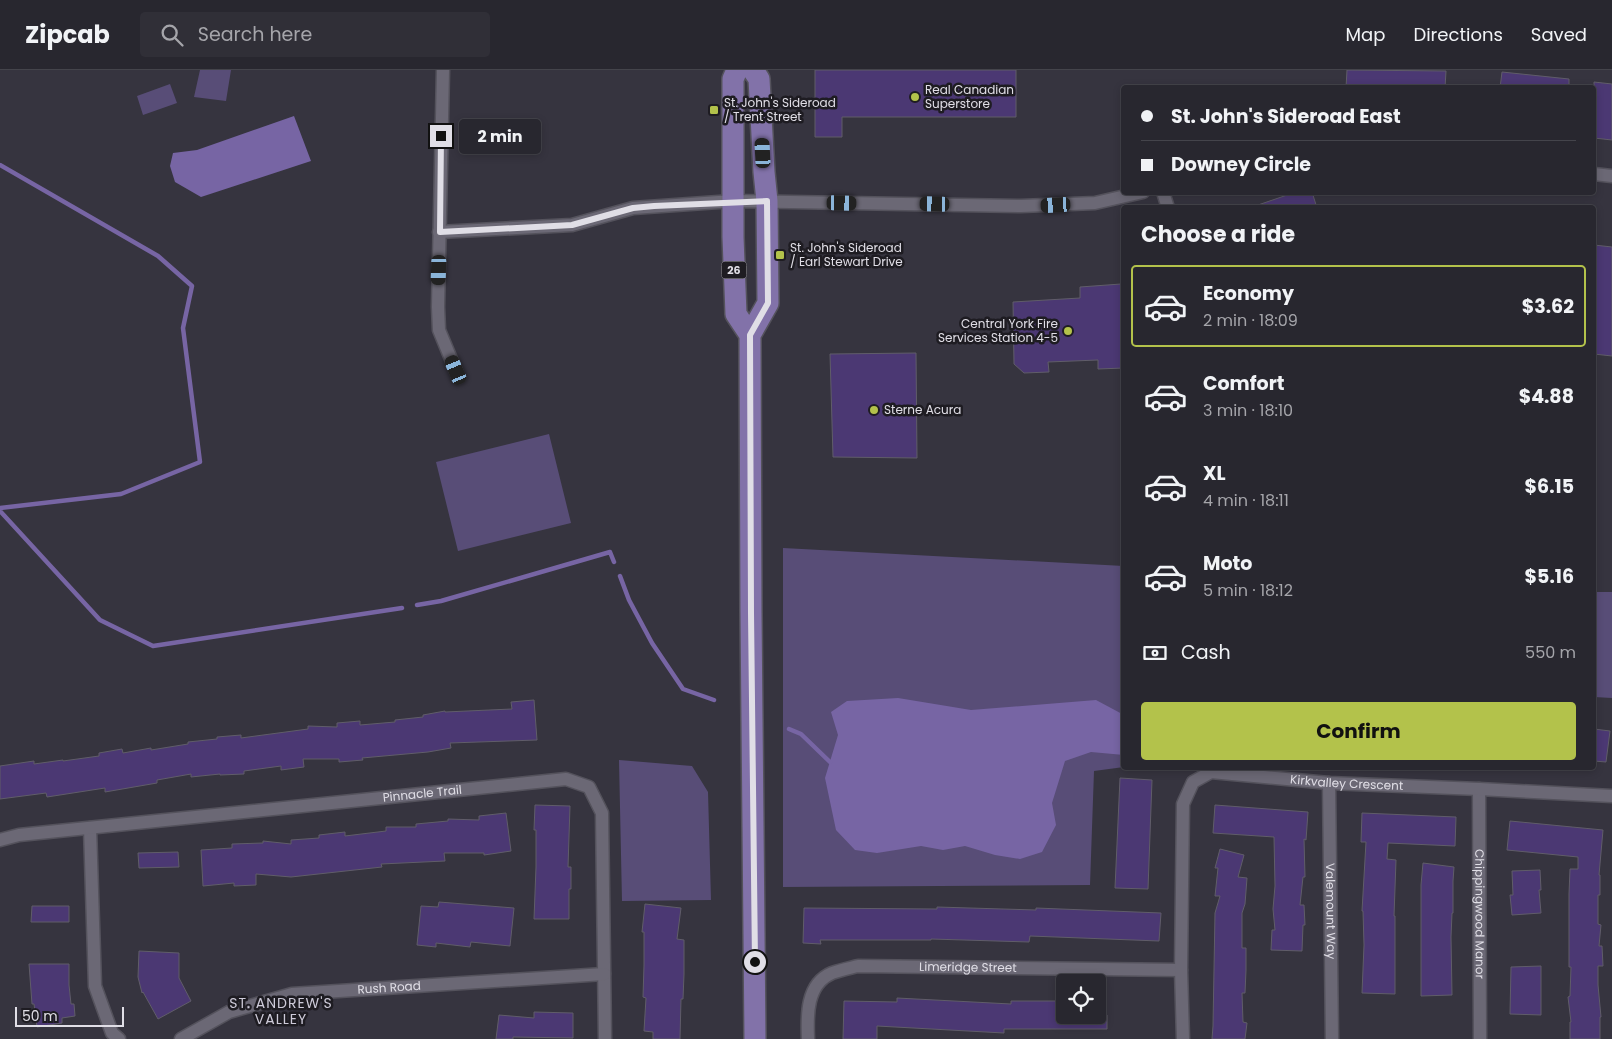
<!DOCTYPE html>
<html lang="en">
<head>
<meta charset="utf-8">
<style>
  :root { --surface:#28272f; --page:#302f37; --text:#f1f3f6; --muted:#a5a5aa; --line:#44444b; --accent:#b3c24b }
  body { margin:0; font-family:Poppins,sans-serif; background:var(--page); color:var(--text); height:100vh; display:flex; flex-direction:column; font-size:19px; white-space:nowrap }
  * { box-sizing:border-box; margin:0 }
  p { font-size:16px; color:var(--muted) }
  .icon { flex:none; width:28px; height:28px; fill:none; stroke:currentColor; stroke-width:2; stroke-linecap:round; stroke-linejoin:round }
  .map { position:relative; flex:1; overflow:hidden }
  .sheet { position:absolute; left:1121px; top:135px; width:475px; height:565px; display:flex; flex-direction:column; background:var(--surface); border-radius:5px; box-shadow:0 2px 8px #0003,0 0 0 1px var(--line) }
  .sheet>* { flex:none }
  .top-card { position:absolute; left:1121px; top:15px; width:475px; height:110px; border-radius:5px; box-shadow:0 2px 8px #0003,0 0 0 1px var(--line); display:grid; align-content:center; height:110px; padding:0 20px; background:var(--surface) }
  .buttons { position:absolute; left:1056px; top:904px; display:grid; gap:10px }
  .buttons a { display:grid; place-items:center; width:50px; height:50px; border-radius:5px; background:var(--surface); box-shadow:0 2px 8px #0003,0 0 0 1px var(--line); font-size:25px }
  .scale { position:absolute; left:15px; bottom:12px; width:109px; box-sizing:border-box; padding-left:5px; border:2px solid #e0dee6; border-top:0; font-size:14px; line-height:18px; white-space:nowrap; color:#e0dee6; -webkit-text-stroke:4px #1e1c22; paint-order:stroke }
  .end { position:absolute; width:22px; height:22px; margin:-11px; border:6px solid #e0dee6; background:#111; box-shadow:0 0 0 2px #111 }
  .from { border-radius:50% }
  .bubble { position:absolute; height:35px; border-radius:5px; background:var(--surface); box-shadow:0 2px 8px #0003,0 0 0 1px var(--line); font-size:16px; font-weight:700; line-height:35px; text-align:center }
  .car { position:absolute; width:15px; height:30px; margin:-15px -8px; border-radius:6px; box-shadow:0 0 4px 1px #0007; background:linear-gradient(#222 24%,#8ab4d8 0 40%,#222 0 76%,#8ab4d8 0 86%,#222 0) }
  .top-card b { display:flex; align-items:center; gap:18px; height:48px; font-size:19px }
  .top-card b+b { border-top:1px solid var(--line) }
  .top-card i { width:12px; height:12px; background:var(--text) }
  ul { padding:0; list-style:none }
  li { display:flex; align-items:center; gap:15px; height:82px; margin:0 10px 8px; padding:0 10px; border:2px solid transparent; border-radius:5px }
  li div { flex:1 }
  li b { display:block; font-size:19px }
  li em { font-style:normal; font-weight:700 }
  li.on { border-color:var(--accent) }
  li>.icon { width:45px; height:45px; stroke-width:1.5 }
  h2 { padding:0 20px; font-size:22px; line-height:60px }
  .pay { display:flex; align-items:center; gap:12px; height:55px; padding:0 20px; font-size:19px }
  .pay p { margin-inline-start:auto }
  .button { display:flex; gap:10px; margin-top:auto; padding:10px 20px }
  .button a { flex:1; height:58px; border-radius:5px; background:var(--accent); color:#111; font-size:20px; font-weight:700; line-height:58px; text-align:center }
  header { display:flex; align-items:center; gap:30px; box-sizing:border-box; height:70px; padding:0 25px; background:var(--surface); border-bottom:1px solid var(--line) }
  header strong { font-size:24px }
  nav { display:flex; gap:28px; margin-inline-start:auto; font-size:18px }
  .search { width:350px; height:45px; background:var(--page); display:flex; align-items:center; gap:12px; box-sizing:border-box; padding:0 18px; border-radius:5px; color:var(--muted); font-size:19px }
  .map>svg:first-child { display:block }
  .green { fill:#584d77 }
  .water { fill:#7765a4 }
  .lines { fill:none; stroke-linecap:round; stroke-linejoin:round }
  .stream { stroke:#7765a4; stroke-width:4.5 }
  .building { fill:#4b3873; stroke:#605d69 }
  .minor-casing { stroke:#54525c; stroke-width:15 }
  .primary-casing { stroke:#54525c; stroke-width:24 }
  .minor { stroke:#6b6875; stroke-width:12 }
  .primary { stroke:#8272a9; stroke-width:21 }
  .route { stroke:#e0dee6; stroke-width:6 }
  .poi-dot { fill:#b3c24b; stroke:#1e1c22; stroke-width:2 }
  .labels { text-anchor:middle; stroke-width:5; stroke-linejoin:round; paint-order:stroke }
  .shield { fill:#1e1c22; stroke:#a6a4ab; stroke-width:1 }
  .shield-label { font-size:11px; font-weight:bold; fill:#e0dee6 }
  .poi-label { font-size:12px; fill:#e0dee6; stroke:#1e1c22; text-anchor:start }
  .street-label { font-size:12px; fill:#e0dee6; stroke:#1e1c22 }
  .neighbourhood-label { font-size:14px; letter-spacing:1px; fill:#cecbd9; stroke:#1e1c22 }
</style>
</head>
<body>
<header>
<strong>Zipcab</strong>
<div class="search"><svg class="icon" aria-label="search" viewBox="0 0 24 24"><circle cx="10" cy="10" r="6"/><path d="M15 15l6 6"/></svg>Search here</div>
<nav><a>Map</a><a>Directions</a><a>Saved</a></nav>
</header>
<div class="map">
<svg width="1612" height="969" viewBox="0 0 1612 969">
  <rect width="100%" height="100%" fill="#36343f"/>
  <path class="green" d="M200 0H231L226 31 194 27Z
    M170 14 177 33 143 45 137 26Z
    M549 364 571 453 458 481 436 392Z
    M783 478 1124 496V697L1094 701 1090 815 783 817Z
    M1594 522H1612V628L1594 627Z
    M619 690 692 696 708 722 711 830 622 831Z"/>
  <path class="water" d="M294 46 311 91 201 127 175 112 170 96 173 83 197 80Z
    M898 628 971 640 1096 630 1124 645V685L1091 682 1065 691 1052 733 1056 755 1042 782 1020 789 995 785 965 776 943 780 921 776 877 783 855 780 836 760 825 708 838 665 831 642 847 631Z"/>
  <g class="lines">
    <path class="stream" d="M0 95 158 186 192 216 183 258 200 392 121 424 0 438
      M0 441 100 550 153 576 402 538
      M620 506 629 530 652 573 683 619 714 630
      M417 535 441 531 610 482 614 492
      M789 659 801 664 830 692"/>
  </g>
  <path class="building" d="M815 0H1016V47H842V67H815Z
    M1347 0 1446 1 1445 18H1346Z
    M1502 2 1569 9V18H1500Z
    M1594 12 1612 14V70L1594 68Z
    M1296 122H1312L1317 138H1258V135Z
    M1594 175 1612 177V286L1594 284Z
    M1121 214 1124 298 1098 299V290L1048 292 1049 302 1024 303 1014 294 1013 232 1080 228V217Z
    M916 283 917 388 833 387 830 284Z
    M534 630 537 670 450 673 451 678 428 682 362 688 363 690 339 692V689H303L304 697 281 700V696L244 701V704L220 705V704L191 707V704L157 710V713L105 722V718L47 727 46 723 0 729V696L34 691V694L63 690V691L99 686V683L122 679 123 683 151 678V680L188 674V672L217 669V667L241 665V668L308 659V656L337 657V653L360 651V655L395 652V650L423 647V645L445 641V642L512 639 511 632Z
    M1594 659 1610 661 1606 692 1594 691Z
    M1120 708 1152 710 1148 819 1115 818Z
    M535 735 570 736 568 797H571V819H569V849H534L536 797V760H534Z
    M1215 735 1308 742 1306 770 1304 769 1305 807H1303L1300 835H1304L1305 855H1303L1302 881 1271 880 1272 860H1275L1273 839 1275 816 1274 767 1213 763Z
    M506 743 511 781 484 785V783H444L445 791 381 794 382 797 291 807 256 804V815L234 816V813L203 816 201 780 232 778V774L263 773V771L291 774V770L319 768V765L345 762V766L386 761V757H416V754L448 751V749L479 750V746Z
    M1362 743 1456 747 1455 776 1388 773 1387 789 1396 790 1394 846H1395V924L1362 923 1364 875 1363 841H1362L1366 772H1361Z
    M1510 751 1603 760 1599 805H1600V825H1598V854L1601 855 1599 876H1602L1603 896H1598V915L1601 947H1600V969H1570V952H1571L1568 927 1570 926 1571 897H1569V824L1570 799H1578V787L1507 780Z
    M1220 779 1244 785 1238 807 1247 808 1245 834 1242 843V878H1246V900L1245 923H1242L1243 952 1247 953 1245 969H1212L1213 956 1215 843 1220 826H1215L1218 798H1215Z
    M178 782 179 797 139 798 138 783Z
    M1423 793 1454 797 1453 811V843H1452L1451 867 1452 925 1421 926V815Z
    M1540 800 1541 820H1539L1541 843 1512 845 1510 825H1513L1512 801Z
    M439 832 514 838 510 876 471 872 470 877 436 873V877L417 875 421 836 438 837Z
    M645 834 681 838 677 869 684 870V904L683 929H681L680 969H653V962L644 961 646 928 643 927 644 895V862H642Z
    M32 836H69V852H31Z
    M937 837 1036 840V838L1161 843 1159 871 1030 866 1029 872 931 869V870H820L821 874 803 873 804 838 937 839Z
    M139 881 179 883V908L191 931 158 949 143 922 142 923 138 907Z
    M29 894H69V915L71 934H74L75 946 62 948V953L37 957 34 934H32Z
    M1541 896V945L1510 944 1511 897Z
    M897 928 1011 934V931H1065V945H1107V959H1004V963L877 956V969H843L844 931 897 932Z
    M534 942 573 943V968L513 967V969H496L499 945 534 948Z"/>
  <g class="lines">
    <g class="minor-casing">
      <g id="minor">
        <path d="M443 0 438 237 439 260 456 301"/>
        <path d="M1594 104 1612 106"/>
        <path d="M1163 122 1168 138"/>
        <path d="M439 162 572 155 633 138 733 131 1021 136 1095 133 1143 122"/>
        <path id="s1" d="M1329 713 1332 969"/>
        <path id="s2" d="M1479 719 1480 969"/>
        <path d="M90 758 95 916 112 963 119 969"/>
        <path id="s3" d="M0 770 19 765 566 709 589 717 602 743 605 969"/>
        <path id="s4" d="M181 969 229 942 292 924 604 904"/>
        <path id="s5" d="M808 969C807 946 806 914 832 903 840 900 850 898 858 896L1181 900"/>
        <path id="s6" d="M1183 969 1181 900 1183 734 1193 712 1211 702 1329 713 1479 719 1612 726"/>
      </g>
    </g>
    <g class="primary-casing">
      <path id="primary" d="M737 0 733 9V167L736 244 750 265
        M753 0 759 9 764 102 767 131 768 233 750 265 751 543 755 969"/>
    </g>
    <use href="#minor" class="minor"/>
    <use href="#primary" class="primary"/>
  </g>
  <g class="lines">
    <path class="route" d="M441 66 440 162 572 155 633 138 654 136 767 131 768 233 750 265 751 543 755 892"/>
  </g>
  <g class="poi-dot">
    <circle cx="915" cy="27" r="5"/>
    <rect x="709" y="35" width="10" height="10" rx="2.5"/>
    <rect x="775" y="180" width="10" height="10" rx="2.5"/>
    <circle cx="1068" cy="261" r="5"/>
    <circle cx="874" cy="340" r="5"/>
  </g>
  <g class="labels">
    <rect class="shield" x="721.5" y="191.5" width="25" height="17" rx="4"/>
    <g class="shield-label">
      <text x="734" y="204">26</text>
    </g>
    <g class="poi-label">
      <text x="925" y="24">Real Canadian<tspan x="925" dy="14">Superstore</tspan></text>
      <text x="724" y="37">St. John's Sideroad<tspan x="724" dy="14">/ Trent Street</tspan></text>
      <text x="790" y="182">St. John's Sideroad<tspan x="790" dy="14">/ Earl Stewart Drive</tspan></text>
      <text x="1058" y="258" text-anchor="end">Central York Fire<tspan x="1058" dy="14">Services Station 4-5</tspan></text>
      <text x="884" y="344">Sterne Acura</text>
    </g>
    <g class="street-label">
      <text dy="4" stroke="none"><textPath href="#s6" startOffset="416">Kirkvalley Crescent</textPath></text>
      <text dy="4" stroke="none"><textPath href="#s3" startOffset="425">Pinnacle Trail</textPath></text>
      <text dy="4" stroke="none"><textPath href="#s1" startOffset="128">Valemount Way</textPath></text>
      <text dy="4" stroke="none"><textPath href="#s2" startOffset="125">Chippingwood Manor</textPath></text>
      <text dy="4" stroke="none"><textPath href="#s5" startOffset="212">Limeridge Street</textPath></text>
      <text dy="4" stroke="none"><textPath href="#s4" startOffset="218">Rush Road</textPath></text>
    </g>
    <g class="neighbourhood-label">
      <text x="281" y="938">ST. ANDREW'S<tspan x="281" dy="16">VALLEY</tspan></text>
    </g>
  </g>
</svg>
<div class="buttons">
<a><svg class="icon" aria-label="locate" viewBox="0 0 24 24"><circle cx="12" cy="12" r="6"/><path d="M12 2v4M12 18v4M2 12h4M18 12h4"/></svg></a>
</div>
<div class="scale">50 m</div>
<i class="end from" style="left:755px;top:892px"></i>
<i class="end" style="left:441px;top:66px"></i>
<div class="bubble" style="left:459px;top:49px;width:82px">2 min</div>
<i class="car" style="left:763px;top:83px;rotate:357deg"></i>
<i class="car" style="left:842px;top:133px;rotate:91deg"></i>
<i class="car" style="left:935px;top:134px;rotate:271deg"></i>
<i class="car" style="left:1056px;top:135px;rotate:267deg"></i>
<i class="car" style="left:439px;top:200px;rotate:182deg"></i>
<i class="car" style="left:456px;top:300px;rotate:337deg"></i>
<div class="top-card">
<b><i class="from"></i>St. John's Sideroad East</b>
<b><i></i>Downey Circle</b>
</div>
<section class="sheet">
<h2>Choose a ride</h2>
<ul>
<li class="on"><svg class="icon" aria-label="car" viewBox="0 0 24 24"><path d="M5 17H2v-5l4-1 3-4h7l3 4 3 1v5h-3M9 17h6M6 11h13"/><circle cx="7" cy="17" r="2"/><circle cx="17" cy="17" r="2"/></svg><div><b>Economy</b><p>2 min · 18:09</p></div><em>$3.62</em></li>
<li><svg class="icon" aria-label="car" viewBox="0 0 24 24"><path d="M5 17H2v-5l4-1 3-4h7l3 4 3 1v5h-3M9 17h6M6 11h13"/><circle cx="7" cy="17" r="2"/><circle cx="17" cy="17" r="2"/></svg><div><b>Comfort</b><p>3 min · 18:10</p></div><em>$4.88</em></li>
<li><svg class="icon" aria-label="car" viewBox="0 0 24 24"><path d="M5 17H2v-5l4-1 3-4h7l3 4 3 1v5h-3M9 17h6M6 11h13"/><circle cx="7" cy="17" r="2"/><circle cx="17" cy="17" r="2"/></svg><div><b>XL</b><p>4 min · 18:11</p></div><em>$6.15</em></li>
<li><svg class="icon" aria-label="car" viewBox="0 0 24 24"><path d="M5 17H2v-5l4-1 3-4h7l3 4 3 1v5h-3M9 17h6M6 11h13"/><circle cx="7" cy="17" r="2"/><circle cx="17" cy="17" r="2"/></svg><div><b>Moto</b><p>5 min · 18:12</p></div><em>$5.16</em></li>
</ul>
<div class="pay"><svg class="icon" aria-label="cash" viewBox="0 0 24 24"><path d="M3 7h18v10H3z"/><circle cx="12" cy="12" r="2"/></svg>Cash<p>550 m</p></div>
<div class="button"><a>Confirm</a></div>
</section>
</div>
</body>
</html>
